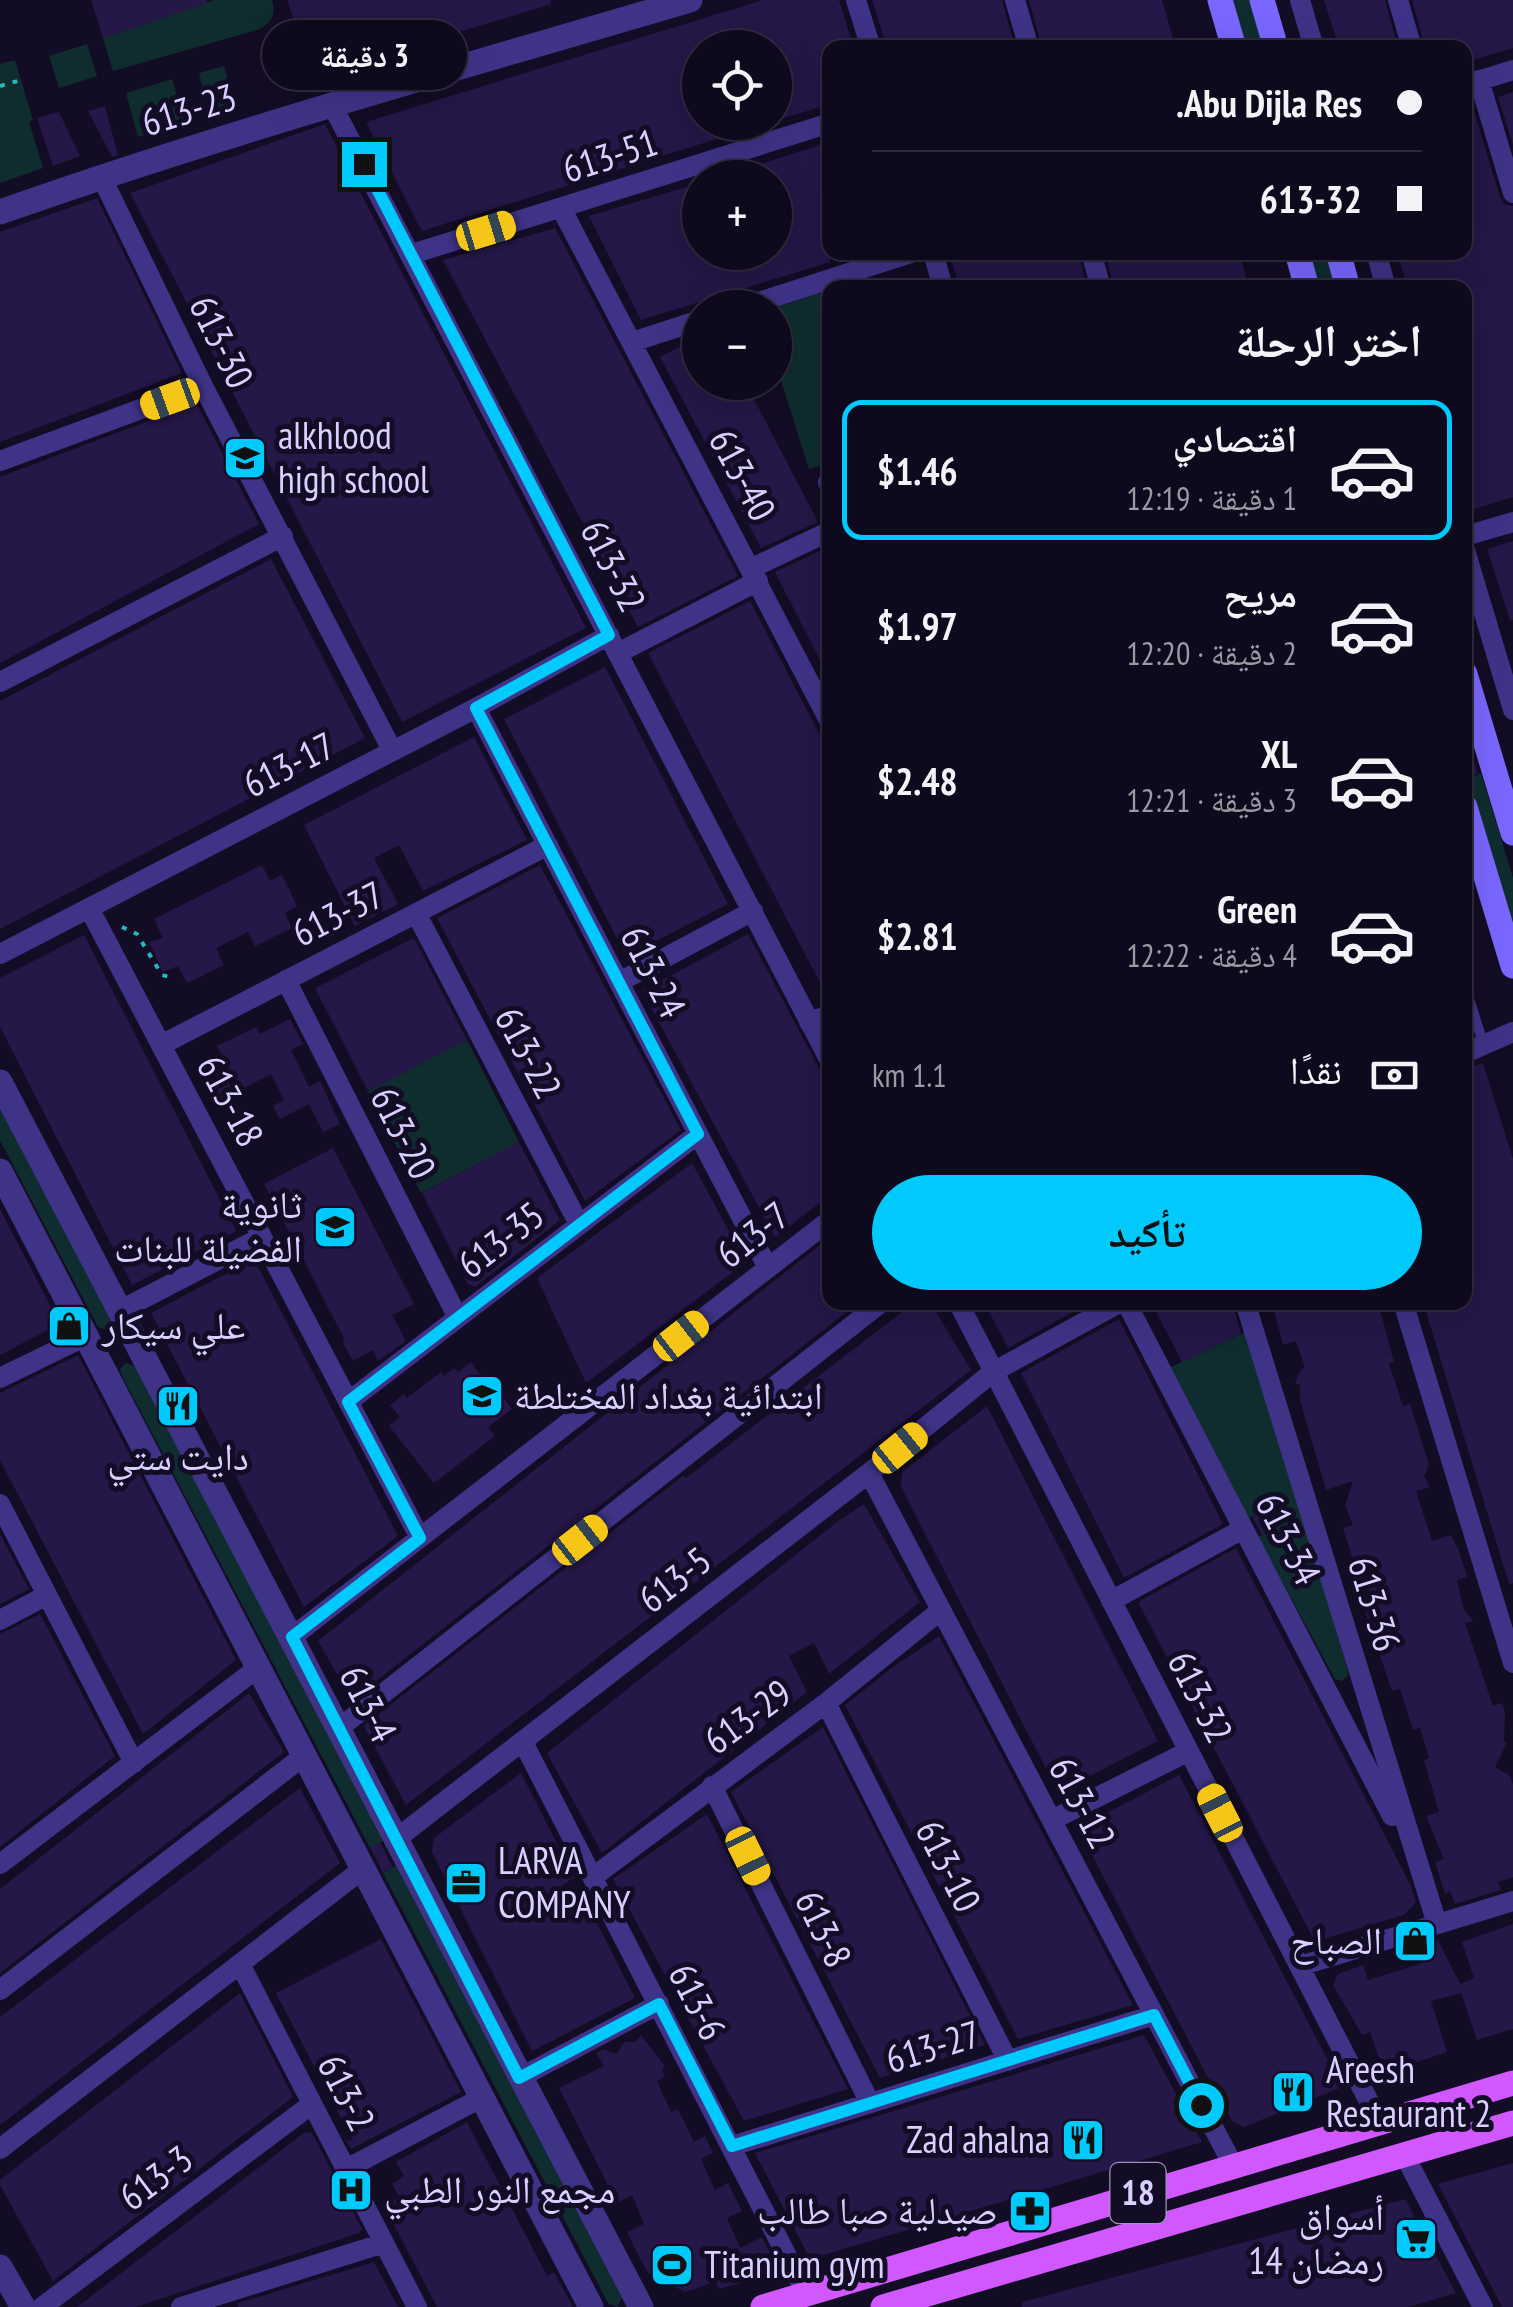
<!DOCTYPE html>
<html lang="ar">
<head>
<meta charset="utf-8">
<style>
  :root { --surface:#0e091c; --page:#1c1729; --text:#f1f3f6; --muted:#9b9aa3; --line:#2e2a3b; --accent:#00c9fb }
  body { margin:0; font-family:"PT Sans Narrow","Noto Naskh Arabic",sans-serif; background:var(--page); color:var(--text); direction:rtl; height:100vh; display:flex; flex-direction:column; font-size:38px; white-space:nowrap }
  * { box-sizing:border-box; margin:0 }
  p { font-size:32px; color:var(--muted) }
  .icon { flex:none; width:55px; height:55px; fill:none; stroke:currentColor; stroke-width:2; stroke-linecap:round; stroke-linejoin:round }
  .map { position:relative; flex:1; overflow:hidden; direction:ltr }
  .drawer { position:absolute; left:822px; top:280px; width:650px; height:1030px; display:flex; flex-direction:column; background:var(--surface); border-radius:20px; box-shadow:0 10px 40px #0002,0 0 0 2px var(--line); direction:rtl }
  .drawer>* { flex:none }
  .guide { position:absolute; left:822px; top:40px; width:650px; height:220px; border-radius:20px; box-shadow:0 10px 40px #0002,0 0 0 2px var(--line); direction:rtl; display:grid; align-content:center; height:220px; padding:0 50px; background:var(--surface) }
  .buttons { position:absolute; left:682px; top:30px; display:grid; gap:20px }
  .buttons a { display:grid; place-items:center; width:110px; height:110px; border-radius:50%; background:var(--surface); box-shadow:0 10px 40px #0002,0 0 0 2px var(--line); font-size:50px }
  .end { position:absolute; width:45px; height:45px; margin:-22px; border:12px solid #00c9fb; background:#111; box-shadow:0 0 0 5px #111 }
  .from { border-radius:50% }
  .bubble { position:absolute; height:70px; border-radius:35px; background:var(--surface); box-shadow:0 10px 40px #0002,0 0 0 2px var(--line); font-size:32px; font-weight:700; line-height:70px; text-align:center; direction:rtl }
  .car { position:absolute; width:30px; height:60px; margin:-30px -15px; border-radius:12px; box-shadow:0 0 8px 2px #0007; background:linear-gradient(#f5c518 24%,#345 0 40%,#f5c518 0 76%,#345 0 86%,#f5c518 0) }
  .guide b { display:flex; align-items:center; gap:35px; height:95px; font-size:38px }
  .guide b+b { border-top:2px solid var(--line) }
  .guide i { width:25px; height:25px; background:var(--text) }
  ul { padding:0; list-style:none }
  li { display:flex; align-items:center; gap:30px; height:140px; margin:0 20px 15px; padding:0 30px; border:5px solid transparent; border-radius:20px }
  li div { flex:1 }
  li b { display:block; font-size:38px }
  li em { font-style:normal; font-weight:700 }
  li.current { border-color:var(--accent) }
  li>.icon { width:90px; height:90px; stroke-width:1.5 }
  h2 { padding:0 50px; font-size:45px; line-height:120px }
  .pay { display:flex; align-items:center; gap:25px; height:110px; padding:0 50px; font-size:38px }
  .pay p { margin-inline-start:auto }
  .primary-button { display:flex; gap:20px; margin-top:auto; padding:20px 50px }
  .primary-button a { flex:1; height:115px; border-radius:60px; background:var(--accent); color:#111; font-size:40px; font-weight:700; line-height:115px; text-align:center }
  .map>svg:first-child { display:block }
  .green { fill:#0f2d2f }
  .building { fill:#251747 }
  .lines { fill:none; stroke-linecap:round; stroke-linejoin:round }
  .path { stroke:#24b9bf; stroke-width:4; stroke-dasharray:5 8; stroke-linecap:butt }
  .service { stroke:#3f3388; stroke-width:10 }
  .minor { stroke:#3f3388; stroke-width:20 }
  .tertiary { stroke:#3f3388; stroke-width:25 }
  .secondary { stroke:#7a67ff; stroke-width:25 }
  .primary { stroke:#d157ff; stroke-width:25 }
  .route { stroke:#00c9fb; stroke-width:12 }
  .labels { text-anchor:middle; stroke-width:10; stroke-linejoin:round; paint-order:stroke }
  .shield { fill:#130c25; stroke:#9e95be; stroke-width:2.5 }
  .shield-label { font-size:35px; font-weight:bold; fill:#dad0ff }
  .street-label { font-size:38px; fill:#dad0ff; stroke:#130c25 }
  .poi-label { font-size:38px; fill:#dad0ff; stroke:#130c25; text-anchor:start }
</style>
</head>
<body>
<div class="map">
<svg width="1513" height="2307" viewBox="0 0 1513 2307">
  <rect width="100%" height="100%" fill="#130c25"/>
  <path class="green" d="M215 0H272C276 14 272 22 260 29L113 71 103 38Z
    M1231 0H1249L1263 47H1245Z
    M87 44 97 76 59 88 49 56Z
    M15 60 33 120 29 122 43 168 0 183V64Z
    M224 66 234 103 209 112 199 73Z
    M172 79 184 121 138 137 126 93Z
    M1307 253H1325L1336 287H1317Z
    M826 291 830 305V463L809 469 775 362V308Z
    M1481 773 1513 878V940L1465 780Z
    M467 1040 519 1142 421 1193 368 1091Z
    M0 1108 111 1321 107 1330 98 1327 0 1140Z
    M1248 1331 1347 1668 1348 1675 1342 1681 1335 1679 1258 1537 1278 1527 1269 1509 1248 1518 1171 1367Z
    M126 1363 136 1367 383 1841 370 1848 122 1376 120 1369Z
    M396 1866 622 2298 617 2307 608 2303 383 1873Z"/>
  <path class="building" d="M91 0H207V3L103 38Z
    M287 0H550L551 4 313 77Z
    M763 0H839L854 48H830V104L775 121V48H700V122H758V126L422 231 366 122Z
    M872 0H1002L1015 48H887Z
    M1029 0H1162L1176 48H1042Z
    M1324 0H1385L1398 48H1339Z
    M1412 0H1513V48L1465 62V48H1425Z
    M1513 92V145L1498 97Z
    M1472 105 1500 197 1504 204 1513 206V497L1474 509 1465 480V288H1408L1397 252H1465V107Z
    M105 106 118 155 112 157 88 111Z
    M59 112 80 156 53 166 37 118Z
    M325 124 586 628 402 722 130 193Z
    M830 142V262L641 320 589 216 700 183V252H775V178H730L729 174Z
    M97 198 182 373 0 442V232Z
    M555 228 738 576 638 627 443 260Z
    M949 252H1078L1087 288H960Z
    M1105 252H1239L1249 288H1114Z
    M700 336V382H745L818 522 761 548 660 357Z
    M196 403 259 524 0 663V477Z
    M1513 541V620H1510L1487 549Z
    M830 546V680L775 572Z
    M271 559 365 738 0 929V701Z
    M750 601 830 754V1002L648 653Z
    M605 667 728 904 626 956 504 719Z
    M1465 732 1478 774 1465 778Z
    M474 737 527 840 423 891 399 845 374 858 398 904 355 926 304 825Z
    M262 865 270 881 282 875 297 906 285 913 292 928 255 946 248 932 216 948 224 965 187 983 178 966 163 972 149 942 163 938 154 919Z
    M540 865 681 1130 585 1201 437 918Z
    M748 934 830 1089V1195L775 1237 642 991Z
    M84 935 236 1231 132 1285 0 1027V978Z
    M414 938 467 1040 368 1091 315 988Z
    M290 1019 303 1044 291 1050 309 1087 320 1081 340 1124 323 1132 309 1104 280 1119 273 1106 284 1100 271 1074 221 1100 203 1063 221 1054 217 1046 256 1027 260 1034Z
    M1483 1063 1513 1159V1583L1509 1584 1423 1302H1465V1069Z
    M519 1142 560 1220 475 1287 468 1284 422 1193Z
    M333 1148 414 1304 392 1315 406 1341 378 1361 373 1350 353 1361 342 1341 345 1340 264 1184Z
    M692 1163 746 1262 586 1383 537 1278Z
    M0 1209 60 1324 0 1355Z
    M830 1237V1302H859L352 1700 318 1641Z
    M254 1259 398 1536 304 1607 151 1313Z
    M915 1302H930L971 1370 406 1805 364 1727 366 1724 684 1475 686 1478Z
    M984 1302H1091L1008 1348Z
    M1151 1302H1232L1241 1334 1182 1362Z
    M1298 1302H1378L1394 1362 1389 1364 1403 1406 1410 1404 1429 1465 1424 1476 1430 1487 1416 1491 1432 1541 1451 1535 1459 1551 1467 1577 1457 1580 1464 1610 1473 1621 1465 1623 1493 1706 1502 1703 1505 1712 1504 1741 1507 1743 1495 1767 1510 1776 1513 1785V1877L1498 1882 1501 1890 1455 1904 1450 1891 1445 1894 1435 1862 1444 1859 1426 1816 1439 1812 1424 1760 1429 1758 1420 1728 1413 1730 1400 1689 1392 1691 1365 1611 1375 1607 1359 1564 1355 1566 1343 1528 1353 1525 1345 1506 1353 1481 1326 1490 1300 1400V1385L1295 1383 1301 1369 1305 1368 1296 1341 1283 1345 1274 1310Z
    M1119 1319 1223 1524 1124 1578 1021 1373Z
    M78 1355 236 1660 143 1734 0 1460V1393Z
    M471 1362 491 1389 495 1386 512 1409 488 1427 495 1436 434 1483 389 1426 400 1417 390 1405 404 1394 407 1398 441 1372 444 1376 454 1368 458 1372Z
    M987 1406 1158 1741 1058 1792 901 1487 902 1472Z
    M864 1504 920 1602 829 1674 814 1643 789 1656 807 1692 602 1853 547 1753 837 1522Z
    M1268 1508 1278 1527 1262 1535 1252 1516Z
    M0 1534 29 1589 0 1604Z
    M1236 1548 1410 1884 1416 1902 1404 1915 1320 1940 1313 1938 1138 1602Z
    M40 1614 115 1756 0 1847V1634Z
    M939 1636 1133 2005 1018 2039 845 1705 893 1667Z
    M249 1693 284 1752 0 1973V1889Z
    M823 1727 985 2045 880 2078 731 1792Z
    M521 1773 574 1877 560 1888 573 1905 584 1897 635 1998 532 2051 432 1852 434 1838Z
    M1179 1775 1342 2087 1244 2127 1233 2122 1219 2099 1078 1828Z
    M300 1788 340 1863 0 2125V2017Z
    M707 1814 848 2089 744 2121 613 1879Z
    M380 1842 393 1868 383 1873 370 1847Z
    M1513 1924V2029L1477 2040 1461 1993 1431 2001 1447 2052 1384 2073 1370 2032 1362 2035 1333 1985 1338 1974 1363 1965 1368 1980 1420 1964 1415 1946 1438 1940 1460 1984 1474 1978 1462 1942Z
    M381 1939 461 2092 351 2149 346 2140 353 2141 276 1993Z
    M240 1993 293 2097 53 2281 0 2185V2180Z
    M641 2035 665 2066 662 2070 665 2077 657 2081 671 2112 678 2109 694 2142 705 2136 713 2153 701 2159 715 2190 728 2183 742 2211 727 2218 740 2248 762 2237 775 2263 771 2275 719 2289 715 2282 685 2292 649 2274 637 2253 627 2232 644 2224 632 2195 608 2208 605 2203 612 2193 559 2088 604 2066 596 2053 603 2049 616 2054 624 2042H635Z
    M1144 2035 1202 2142 810 2259 755 2153Z
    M467 2122 547 2276 554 2272 573 2307H437L384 2206 399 2197 392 2184 404 2176 396 2162Z
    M305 2132 312 2133 362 2229 359 2233 136 2307H77Z
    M1513 2163V2307H1502L1438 2184Z
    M1405 2199 1456 2293 1409 2307H1022V2302Z
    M374 2262 398 2307H238V2303Z"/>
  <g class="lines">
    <path class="path" d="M0 86 21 80
      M122 927 137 934 162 975 174 978"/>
    <path class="service" d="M1465 986 1484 1046"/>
    <path class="minor" d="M856 0 871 48
      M1015 0 1029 48
      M1300 0 1314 48
      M1398 0 1412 48
      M1479 80 1513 193
      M1465 85 1513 70
      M332 105 830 1061
      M101 176 203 386 392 750
      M561 208 830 722
      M933 252 943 288
      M1091 252 1101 288
      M1376 252 1386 288
      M412 254 830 123
      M740 308 914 252
      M632 342 700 320
      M0 461 203 386
      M828 482 830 487
      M1465 536 1513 522
      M1465 550 1513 710
      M752 568 830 531
      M618 653 758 581
      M0 682 283 536
      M476 708 768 1268
      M89 908 420 1538
      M416 913 579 1224
      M0 954 476 708 609 635
      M286 980 458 1318
      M619 982 753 911
      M809 1022 830 1015
      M161 1045 548 845
      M1465 1053 1513 1032
      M958 1302 1380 2123
      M1126 1302 1392 1816
      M1245 1302 1437 1924
      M1403 1302 1513 1663
      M119 1311 262 1237
      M0 1378 86 1336
      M348 1402 698 1134
      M869 1473 1233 2165
      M0 1504 134 1763
      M1111 1601 1243 1529
      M0 1620 47 1595
      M292 1637 830 1220
      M826 1703 1008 2061
      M338 1729 882 1302
      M523 1742 807 2295
      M712 1786 870 2103
      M1052 1820 1189 1751
      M396 1839 869 1473 993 1372 1121 1302
      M0 1864 259 1667
      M593 1877 826 1703 941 1610
      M240 1964 417 2307
      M1300 1966 1513 1901
      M0 1990 305 1755
      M519 2078 659 2004
      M732 2146 1154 2015
      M0 2149 364 1868
      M1404 2154 1483 2307
      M346 2169 483 2097
      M42 2307 312 2104
      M181 2307 384 2243"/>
    <path class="tertiary" d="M0 212C227 132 459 68 690 0
      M0 1082 641 2307
      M0 1171 591 2307
      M0 2267 23 2307"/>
    <path class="secondary" d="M1220 0 1234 48
      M1262 0 1276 48
      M1297 252 1307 288
      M1338 252 1348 288
      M1465 674 1513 833
      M1465 807 1513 966"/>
    <path class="primary" d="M763 2307 1513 2083
      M883 2307 1513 2123"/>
  </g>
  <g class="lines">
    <path class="route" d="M364 164 609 635 476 708 698 1134 348 1402 420 1538 292 1637 519 2078 659 2004 732 2146 1154 2015 1201 2105"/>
  </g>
  <defs>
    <g id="school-square" transform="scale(2.25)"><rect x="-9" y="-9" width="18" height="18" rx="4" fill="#00c9fb" stroke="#130c25"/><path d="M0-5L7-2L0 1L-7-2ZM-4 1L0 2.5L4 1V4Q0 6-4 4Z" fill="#111"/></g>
    <g id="shop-square" transform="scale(2.25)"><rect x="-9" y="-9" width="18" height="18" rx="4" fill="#00c9fb" stroke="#130c25"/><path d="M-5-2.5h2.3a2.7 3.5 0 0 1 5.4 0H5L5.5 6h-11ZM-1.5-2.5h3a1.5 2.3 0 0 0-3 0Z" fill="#111"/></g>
    <g id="restaurant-square" transform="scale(2.25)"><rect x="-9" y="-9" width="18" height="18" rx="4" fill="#00c9fb" stroke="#130c25"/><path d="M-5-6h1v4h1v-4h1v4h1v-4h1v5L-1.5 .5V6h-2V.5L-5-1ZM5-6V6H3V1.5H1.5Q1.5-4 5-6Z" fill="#111"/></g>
    <g id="office-square" transform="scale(2.25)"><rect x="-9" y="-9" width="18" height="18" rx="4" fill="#00c9fb" stroke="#130c25"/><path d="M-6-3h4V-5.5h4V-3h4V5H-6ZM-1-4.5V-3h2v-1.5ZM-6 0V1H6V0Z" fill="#111"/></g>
    <g id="hospital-square" transform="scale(2.25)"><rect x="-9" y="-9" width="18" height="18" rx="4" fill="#00c9fb" stroke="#130c25"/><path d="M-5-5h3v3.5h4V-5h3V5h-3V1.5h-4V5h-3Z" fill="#111"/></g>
    <g id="pharmacy-square" transform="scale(2.25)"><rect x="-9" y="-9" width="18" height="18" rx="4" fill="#00c9fb" stroke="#130c25"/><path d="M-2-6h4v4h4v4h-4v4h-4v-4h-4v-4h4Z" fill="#111"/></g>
    <g id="supermarket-square" transform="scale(2.25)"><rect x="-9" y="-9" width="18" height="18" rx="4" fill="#00c9fb" stroke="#130c25"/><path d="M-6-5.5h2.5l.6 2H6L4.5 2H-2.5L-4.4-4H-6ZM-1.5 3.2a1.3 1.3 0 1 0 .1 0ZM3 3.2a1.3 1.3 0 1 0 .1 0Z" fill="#111"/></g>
    <g id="stadium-square" transform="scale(2.25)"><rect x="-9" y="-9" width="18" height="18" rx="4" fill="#00c9fb" stroke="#130c25"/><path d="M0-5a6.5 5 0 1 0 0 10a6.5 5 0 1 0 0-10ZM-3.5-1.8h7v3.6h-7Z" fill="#111"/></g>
  </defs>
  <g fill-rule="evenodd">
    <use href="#school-square" x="245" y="458"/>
    <use href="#school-square" x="335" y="1227"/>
    <use href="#shop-square" x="69" y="1326"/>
    <use href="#school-square" x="482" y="1396"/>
    <use href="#restaurant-square" x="178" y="1406"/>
    <use href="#office-square" x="466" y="1883"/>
    <use href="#shop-square" x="1415" y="1941"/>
    <use href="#restaurant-square" x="1293" y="2092"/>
    <use href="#restaurant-square" x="1083" y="2140"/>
    <use href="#hospital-square" x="351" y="2190"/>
    <use href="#pharmacy-square" x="1030" y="2211"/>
    <use href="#supermarket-square" x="1416" y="2239"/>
    <use href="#stadium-square" x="672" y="2265"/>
  </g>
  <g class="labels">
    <rect class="shield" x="1110.5" y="2163" width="55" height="60" rx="8"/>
    <g class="shield-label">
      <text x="1138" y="2205">18</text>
    </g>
    <g class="street-label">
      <text transform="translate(189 110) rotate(-17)" y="13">613-23</text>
      <text transform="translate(610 156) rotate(-18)" y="13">613-51</text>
      <text transform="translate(221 342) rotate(64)" y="13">613-30</text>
      <text transform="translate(742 475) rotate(62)" y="13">613-40</text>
      <text transform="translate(613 566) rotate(63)" y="13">613-32</text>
      <text transform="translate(289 765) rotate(-27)" y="13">613-17</text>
      <text transform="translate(338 914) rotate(-27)" y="13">613-37</text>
      <text transform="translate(653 972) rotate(63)" y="13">613-24</text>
      <text transform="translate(528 1053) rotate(62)" y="13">613-22</text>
      <text transform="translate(230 1101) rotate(62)" y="13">613-18</text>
      <text transform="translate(403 1133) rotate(63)" y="13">613-20</text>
      <text transform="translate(753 1235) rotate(-38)" y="13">613-7</text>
      <text transform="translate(501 1240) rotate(-38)" y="13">613-35</text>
      <text transform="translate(1288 1539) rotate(63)" y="13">613-34</text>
      <text transform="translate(675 1580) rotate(-38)" y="13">613-5</text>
      <text transform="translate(1374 1604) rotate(73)" y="13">613-36</text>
      <text transform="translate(1200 1697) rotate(63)" y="13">613-32</text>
      <text transform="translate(368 1704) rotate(63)" y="13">613-4</text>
      <text transform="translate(748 1717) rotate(-36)" y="13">613-29</text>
      <text transform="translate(1082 1803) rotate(62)" y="13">613-12</text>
      <text transform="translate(948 1866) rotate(63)" y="13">613-10</text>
      <text transform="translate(823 1929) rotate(64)" y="13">613-8</text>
      <text transform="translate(697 2002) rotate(63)" y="13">613-6</text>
      <text transform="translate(933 2047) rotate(-17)" y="13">613-27</text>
      <text transform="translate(346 2093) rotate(63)" y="13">613-2</text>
      <text transform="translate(156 2178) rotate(-37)" y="13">613-3</text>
    </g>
    <g class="poi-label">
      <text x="278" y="449">alkhlood<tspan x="278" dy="44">high school</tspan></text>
      <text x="302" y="1218" text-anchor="end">ثانوية<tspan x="302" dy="44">الفضيلة للبنات</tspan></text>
      <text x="102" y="1339">علي سيكار</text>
      <text x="514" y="1409">ابتدائية بغداد المختلطة</text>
      <text x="178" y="1470" text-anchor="middle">دايت ستي</text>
      <text x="498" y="1874">LARVA<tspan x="498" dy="44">COMPANY</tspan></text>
      <text x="1382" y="1954" text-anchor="end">الصباح</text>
      <text x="1326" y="2083">Areesh<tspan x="1326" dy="44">Restaurant 2</tspan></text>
      <text x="1050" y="2153" text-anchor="end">Zad ahalna</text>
      <text x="384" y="2203">مجمع النور الطبي</text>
      <text x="998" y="2224" text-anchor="end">صيدلية صبا طالب</text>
      <text x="1384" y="2230" text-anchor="end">أسواق<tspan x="1384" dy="44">14 رمضان</tspan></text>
      <text x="704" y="2278">Titanium gym</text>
    </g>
  </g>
</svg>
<div class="buttons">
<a><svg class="icon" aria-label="locate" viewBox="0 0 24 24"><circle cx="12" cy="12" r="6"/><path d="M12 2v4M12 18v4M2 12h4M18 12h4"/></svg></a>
<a>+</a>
<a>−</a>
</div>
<i class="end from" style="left:1201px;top:2105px"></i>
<i class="end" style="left:364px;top:164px"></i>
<div class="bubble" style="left:262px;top:20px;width:205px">3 دقيقة</div>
<i class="car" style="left:486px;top:231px;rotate:73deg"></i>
<i class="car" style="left:170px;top:399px;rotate:250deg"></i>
<i class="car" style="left:681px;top:1336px;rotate:52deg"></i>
<i class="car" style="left:900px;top:1448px;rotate:51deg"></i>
<i class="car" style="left:580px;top:1540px;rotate:52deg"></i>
<i class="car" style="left:1220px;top:1813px;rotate:333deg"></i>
<i class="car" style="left:748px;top:1856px;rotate:154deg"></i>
<div class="guide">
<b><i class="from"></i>Abu Dijla Res.</b>
<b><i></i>613-32</b>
</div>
<section class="drawer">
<h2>اختر الرحلة</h2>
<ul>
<li class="current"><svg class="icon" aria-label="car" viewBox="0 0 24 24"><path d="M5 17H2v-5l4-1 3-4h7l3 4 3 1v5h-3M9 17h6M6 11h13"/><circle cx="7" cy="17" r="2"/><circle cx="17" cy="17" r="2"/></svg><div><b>اقتصادي</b><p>1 دقيقة · 12:19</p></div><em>$1.46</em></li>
<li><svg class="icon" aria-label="car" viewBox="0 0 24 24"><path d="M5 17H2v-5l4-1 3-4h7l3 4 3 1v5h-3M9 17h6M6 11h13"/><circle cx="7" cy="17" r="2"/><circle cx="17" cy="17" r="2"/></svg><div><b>مريح</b><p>2 دقيقة · 12:20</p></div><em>$1.97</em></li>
<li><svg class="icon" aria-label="car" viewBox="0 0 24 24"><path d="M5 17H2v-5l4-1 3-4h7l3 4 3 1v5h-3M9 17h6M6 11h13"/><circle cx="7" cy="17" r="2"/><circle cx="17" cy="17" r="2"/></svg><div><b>XL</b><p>3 دقيقة · 12:21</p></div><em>$2.48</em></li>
<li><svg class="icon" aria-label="car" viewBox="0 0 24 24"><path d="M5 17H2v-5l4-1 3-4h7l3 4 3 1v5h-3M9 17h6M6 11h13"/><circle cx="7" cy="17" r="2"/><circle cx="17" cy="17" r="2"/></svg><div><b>Green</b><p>4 دقيقة · 12:22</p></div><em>$2.81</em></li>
</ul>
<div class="pay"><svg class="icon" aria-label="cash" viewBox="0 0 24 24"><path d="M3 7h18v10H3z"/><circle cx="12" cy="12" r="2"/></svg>نقدًا<p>1.1 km</p></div>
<div class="primary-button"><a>تأكيد</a></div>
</section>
</div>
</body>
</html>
